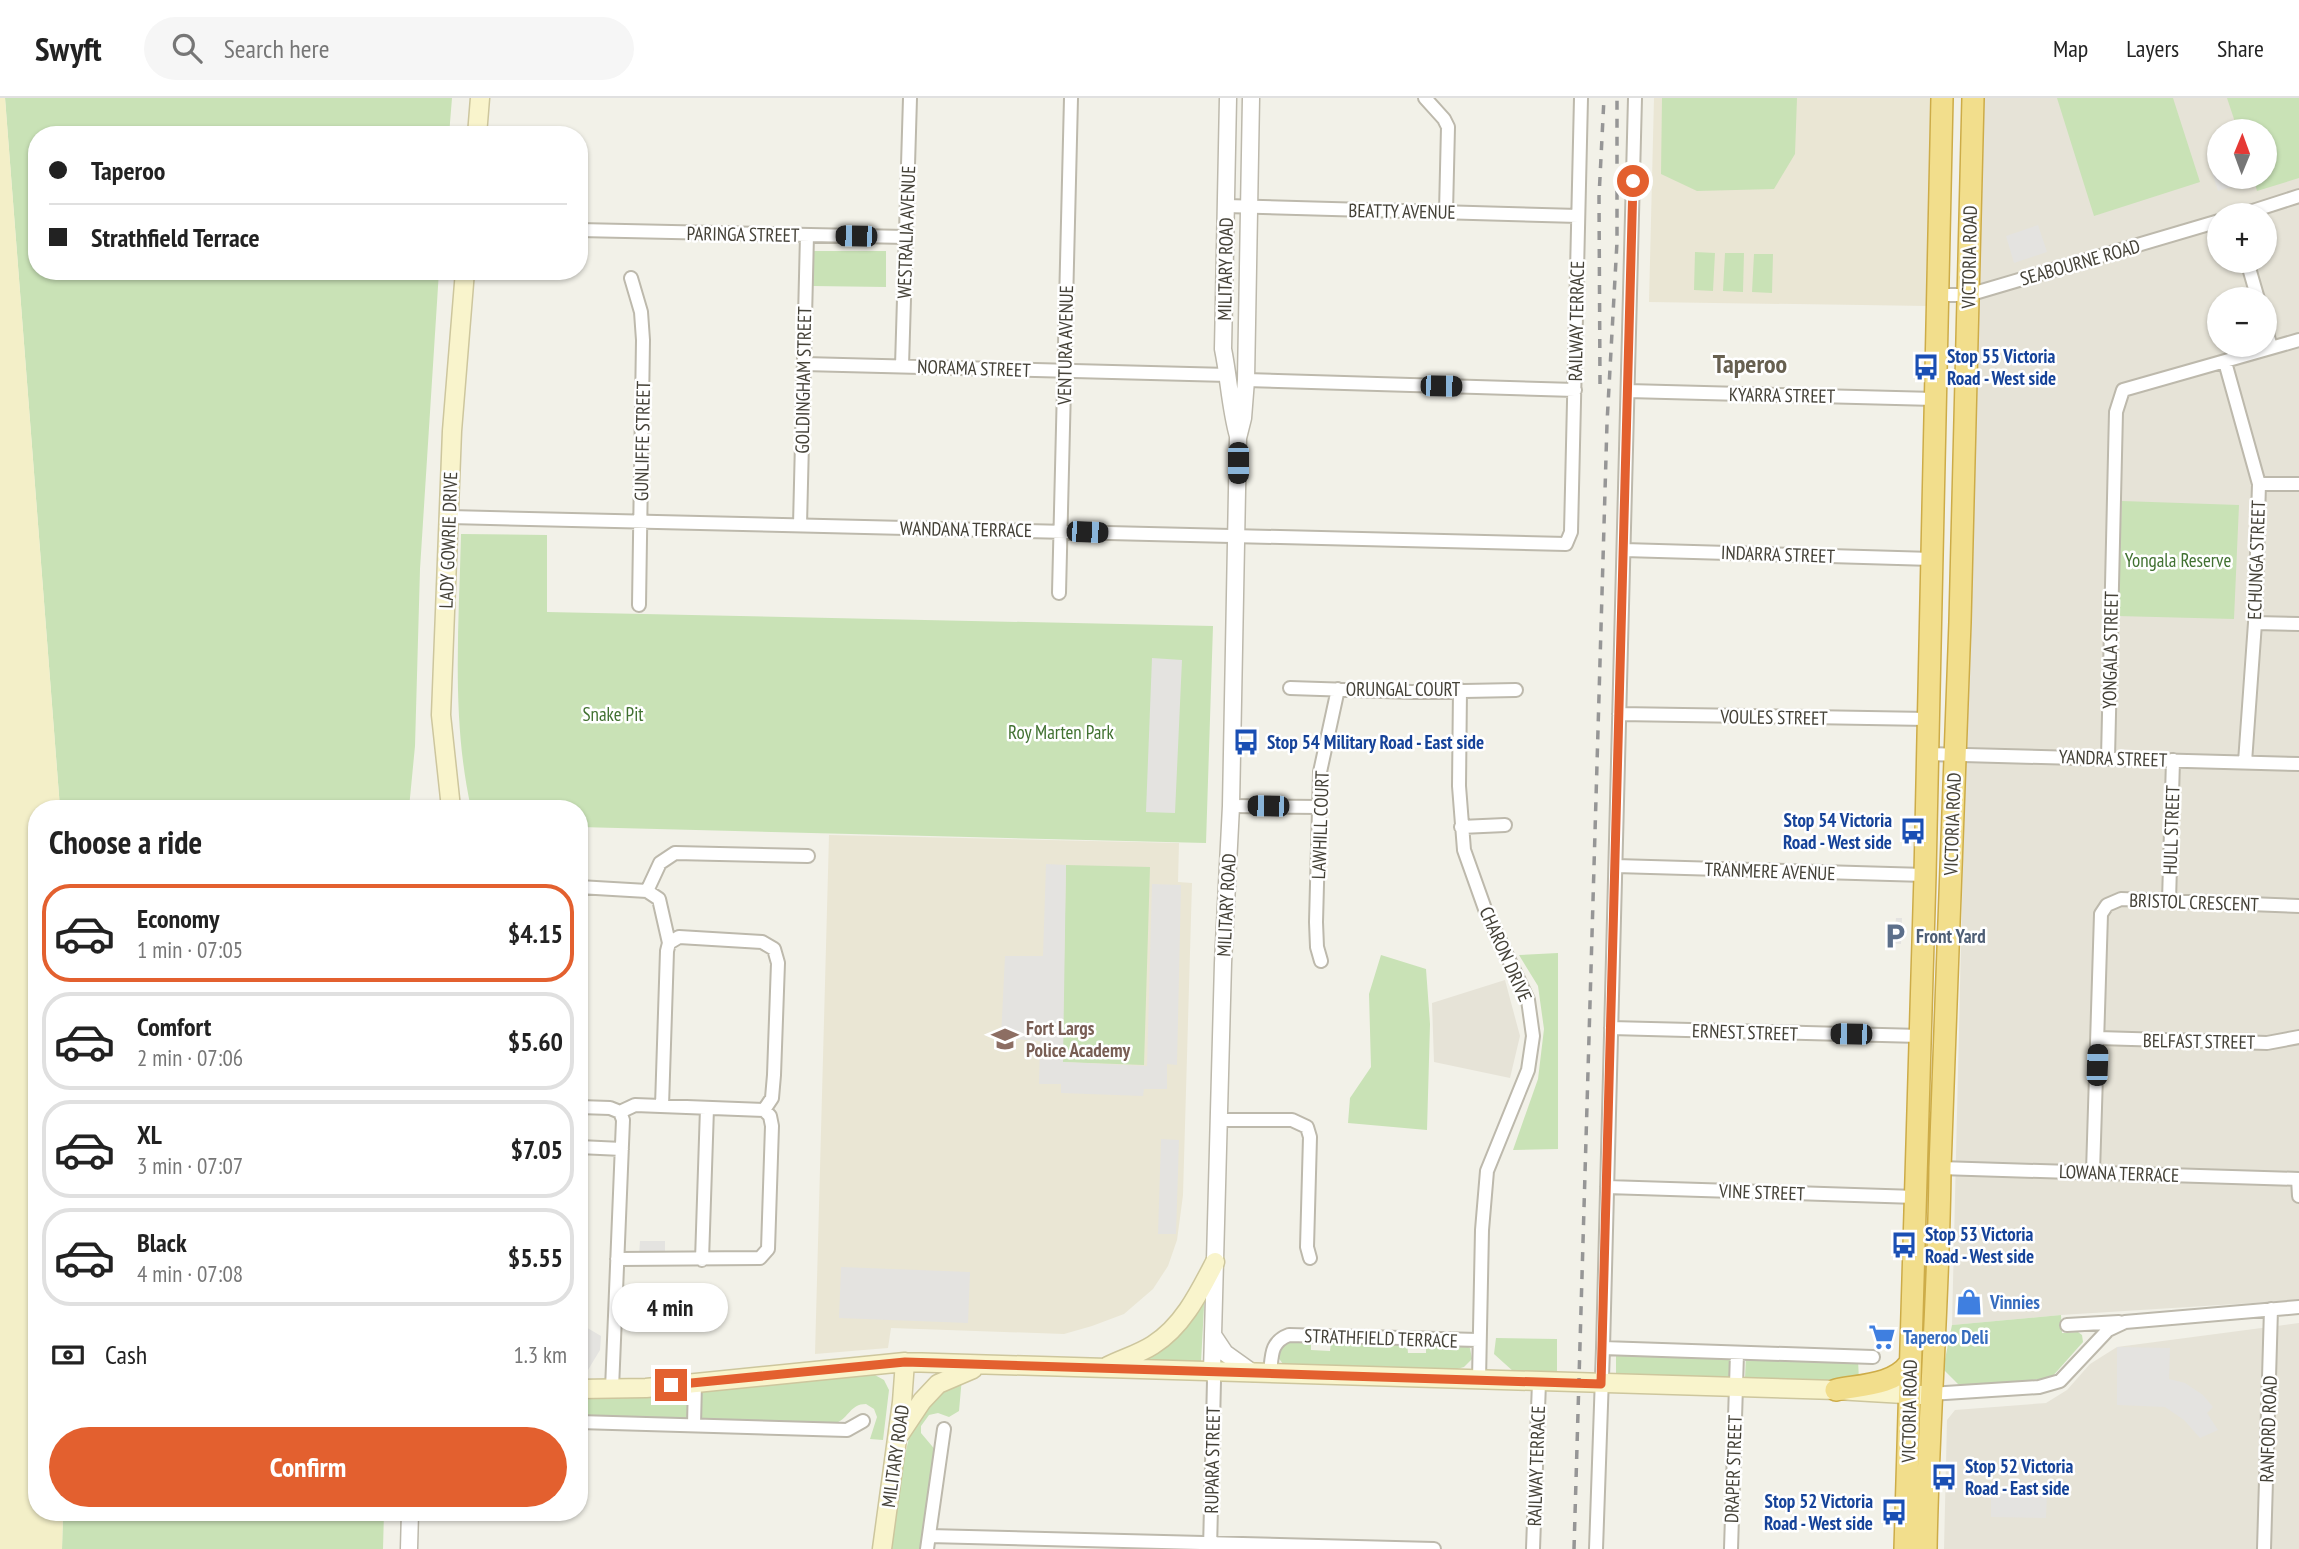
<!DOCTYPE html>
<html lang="en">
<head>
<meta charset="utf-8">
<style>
  :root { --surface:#fff; --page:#f6f6f6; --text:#222; --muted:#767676; --line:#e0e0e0; --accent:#e3602f }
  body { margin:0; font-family:"PT Sans Narrow",sans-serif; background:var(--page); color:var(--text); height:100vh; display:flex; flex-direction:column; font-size:26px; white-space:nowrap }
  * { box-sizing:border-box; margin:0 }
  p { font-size:23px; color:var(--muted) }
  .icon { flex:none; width:38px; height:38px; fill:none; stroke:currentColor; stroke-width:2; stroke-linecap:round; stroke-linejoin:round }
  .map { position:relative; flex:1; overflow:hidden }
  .sheet { position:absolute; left:28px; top:702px; width:560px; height:721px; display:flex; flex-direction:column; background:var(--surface); border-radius:28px; box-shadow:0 2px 5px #0004 }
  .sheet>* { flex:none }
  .guide { position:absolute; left:28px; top:28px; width:560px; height:154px; border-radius:28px; box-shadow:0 2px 5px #0004; display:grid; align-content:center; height:154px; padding:0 21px; background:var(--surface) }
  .needle { width:46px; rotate:1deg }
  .buttons { position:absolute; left:2207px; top:21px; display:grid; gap:14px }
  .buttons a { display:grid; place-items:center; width:70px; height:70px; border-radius:50%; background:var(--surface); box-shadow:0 2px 5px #0004; font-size:35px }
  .end { position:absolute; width:32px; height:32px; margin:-16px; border:9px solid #e3602f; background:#fff; box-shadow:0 0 0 4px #fff }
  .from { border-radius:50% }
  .bubble { position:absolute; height:49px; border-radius:24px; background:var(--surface); box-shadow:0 2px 5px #0004; font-size:23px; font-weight:600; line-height:49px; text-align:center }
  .car { position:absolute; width:21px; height:42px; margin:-21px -10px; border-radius:9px; box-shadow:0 0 5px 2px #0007; background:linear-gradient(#222 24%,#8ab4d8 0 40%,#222 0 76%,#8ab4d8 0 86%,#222 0) }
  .guide b { display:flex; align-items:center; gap:24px; height:66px; font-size:26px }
  .guide b+b { border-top:2px solid var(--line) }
  .guide i { width:18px; height:18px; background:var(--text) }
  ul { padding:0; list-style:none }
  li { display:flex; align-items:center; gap:21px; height:98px; margin:0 14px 10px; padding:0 7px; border:4px solid var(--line); border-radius:28px }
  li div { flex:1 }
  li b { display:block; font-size:26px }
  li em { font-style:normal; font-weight:600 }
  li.current { border-color:var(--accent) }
  li>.icon { width:63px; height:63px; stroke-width:1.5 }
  h2 { padding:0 21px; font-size:32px; line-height:84px }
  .pay { display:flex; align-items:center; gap:18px; height:77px; padding:0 21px; font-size:26px }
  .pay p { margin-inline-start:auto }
  .cta { display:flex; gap:14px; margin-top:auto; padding:14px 21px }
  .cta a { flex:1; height:80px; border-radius:42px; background:var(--accent); color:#fff; font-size:28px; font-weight:600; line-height:80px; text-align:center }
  header { display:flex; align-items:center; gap:42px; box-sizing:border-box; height:98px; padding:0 35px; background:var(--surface); border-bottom:2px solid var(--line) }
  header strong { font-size:33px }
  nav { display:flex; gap:38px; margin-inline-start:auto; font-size:24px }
  .search { width:490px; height:63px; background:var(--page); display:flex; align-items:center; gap:18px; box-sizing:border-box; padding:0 24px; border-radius:38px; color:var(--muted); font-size:26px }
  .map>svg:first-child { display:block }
  .residential { fill:#e6e3d7; fill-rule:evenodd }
  .education { fill:#eae6d4 }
  .green { fill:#c9e2b6 }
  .sand { fill:#f3efc8 }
  .parking { fill:#e4e3e0 }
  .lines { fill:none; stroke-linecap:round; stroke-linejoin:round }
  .minor-casing { stroke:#bdb9ac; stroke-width:16 }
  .tertiary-casing { stroke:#bdb9ac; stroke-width:19 }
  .secondary-casing { stroke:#cdc69d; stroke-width:21 }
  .trunk-casing { stroke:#cdac48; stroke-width:24 }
  .minor { stroke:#fff; stroke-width:12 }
  .tertiary { stroke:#fff; stroke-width:16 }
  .secondary { stroke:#f9f4cc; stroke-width:18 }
  .trunk { stroke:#f2de8c; stroke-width:21 }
  .rail { stroke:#969696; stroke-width:3.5; stroke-dasharray:9 9; stroke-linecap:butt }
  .route { stroke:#e3602f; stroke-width:9 }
  .labels { text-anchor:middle; stroke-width:5; stroke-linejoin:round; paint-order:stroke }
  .street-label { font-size:19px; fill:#454238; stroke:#fff }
  .transit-label { font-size:19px; font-weight:bold; fill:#164399; stroke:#fff; text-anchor:start }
  .park-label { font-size:19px; fill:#417131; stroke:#fff }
  .service-label { font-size:19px; font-weight:bold; fill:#4e5e75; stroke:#fff; text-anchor:start }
  .education-label { font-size:19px; font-weight:bold; fill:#785e54; stroke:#fff; text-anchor:start }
  .shop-label { font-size:19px; font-weight:bold; fill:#366cbe; stroke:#fff; text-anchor:start }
  .district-label { font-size:26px; font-weight:bold; fill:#676050; stroke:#fff }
</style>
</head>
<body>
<header>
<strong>Swyft</strong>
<div class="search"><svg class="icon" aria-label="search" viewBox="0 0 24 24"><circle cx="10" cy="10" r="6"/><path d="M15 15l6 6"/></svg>Search here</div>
<nav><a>Map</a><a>Layers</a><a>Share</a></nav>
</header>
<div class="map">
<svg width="2299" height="1451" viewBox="0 0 2299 1451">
  <rect width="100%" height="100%" fill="#f2f1e8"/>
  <path class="residential" d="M1981 0H2299V1202L2061 1217 1952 1227ZM2219 33H2264V79H2219ZM2219 117H2264V163H2219ZM2219 201H2264V247H2219Z
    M1505 882 1520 938 1510 980 1434 964 1432 905Z
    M2299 1225V1451H1944L1947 1322 1955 1312 2046 1305 2067 1292 2090 1266 2117 1249Z"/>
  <path class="education" d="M1654 0H1932L1928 208 1649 204Z
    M829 737 1179 745 1178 784 1192 785 1183 1097 1177 1142 1168 1168 1153 1191 1124 1216 1092 1228 1064 1236 891 1230 888 1250 815 1256Z"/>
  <path class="green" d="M5 0H452L449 37H37V173H439L420 471 415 648 409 710H60Z
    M1662 0H1797L1795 56 1774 91 1697 93 1661 76Z
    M2057 0H2173L2200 84 2094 118Z
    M2227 0H2299V80L2257 93 2253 79H2264V33H2238Z
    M812 153H886V189L812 188Z
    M1695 154 1715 155 1713 193 1694 192Z
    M1725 155H1744L1743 194 1723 193Z
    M1754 156H1773L1772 195 1752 194Z
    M2122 403 2239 407 2234 521 2117 518Z
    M461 436 547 437V514L1213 528 1206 745 579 729V710H471C451 620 459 527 461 436Z
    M1066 767 1150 769 1144 967 1062 964Z
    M1558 855V1051L1513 1052 1538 981 1544 931 1538 888 1519 857Z
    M1381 857 1426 871 1430 926 1427 1032 1348 1025 1350 1000 1371 969 1369 896Z
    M1205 1190 1201 1264 1136 1261Z
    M2061 1217 2062 1235 2078 1234 2082 1237 2083 1244 2051 1280 1966 1289 1958 1286 1943 1271 1952 1227Z
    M1496 1240 1557 1241V1274H1514L1494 1256Z
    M1286 1243 1311 1244V1252L1330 1253 1331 1244 1407 1246 1408 1255H1426V1246L1464 1247 1470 1250 1472 1261 1464 1269 1457 1271 1290 1268 1283 1266 1277 1258V1250Z
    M1616 1252 1730 1255V1281L1616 1279Z
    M1746 1257 1858 1261 1859 1283 1745 1280Z
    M873 1276 884 1282 889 1292 883 1342 870 1341 877 1319 874 1311 866 1306C850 1306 849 1320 836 1325L705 1323 700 1317 702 1292Z
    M962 1279 959 1313 949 1319 938 1315 929 1317 921 1328V1335L937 1354 921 1451H892C897 1415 902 1336 923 1308 933 1297 950 1288 962 1279Z
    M686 1294 689 1296V1318L682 1322 579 1319V1297Z
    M63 1414H384L383 1451H62Z"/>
  <path class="sand" d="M0 0H5L60 710H37V1414H63L62 1451H0Z"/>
  <path class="parking" d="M2219 65V79H2245L2247 84 2218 93 2210 68Z
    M2038 127 2047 154 2014 165 2006 138Z
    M1152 560 1182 562 1175 715 1146 714Z
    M1046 766 1066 767 1063 964 1147 968 1152 786 1181 787 1177 967 1167 966V991H1144L1143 998 1061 995V986H1039L1040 943 1001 940 1005 858H1043Z
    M1896 820H1902L1901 846 1889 845 1890 830H1895Z
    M1161 1041 1179 1042 1176 1136H1158Z
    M640 1143H665V1157H639Z
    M841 1169 970 1174 968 1225 839 1220Z
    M579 1225 601 1238 600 1252 585 1277H579Z
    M2117 1249 2170 1250 2169 1281 2185 1285 2203 1297 2213 1309 2207 1315 2218 1332 2200 1340 2184 1322 2165 1309 2117 1307Z
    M1991 1395 2047 1396 2046 1420 1991 1419Z"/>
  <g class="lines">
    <g class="minor-casing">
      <path id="minor" d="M1425 0 1444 21 1448 29 1446 114
        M1226 108 1578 118
        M2240 117 2299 98
        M579 132 906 139
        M2247 163 2258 201
        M631 180 641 214 643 242 639 507
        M1939 197H1968L2219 123
        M2264 225 2271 249
        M2225 264 2259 386 2255 525 2245 664
        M804 266 1228 277
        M902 268 910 0
        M1246 282 1575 292
        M1628 293 1935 301
        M2259 386H2299
        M450 419 1566 446 1571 434 1581 0
        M800 427 807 137
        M1624 452 1932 461
        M1059 495 1071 0
        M2255 525 2299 526
        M1290 590 1412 594 1516 592
        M1460 592 1459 688 1464 752 1485 811 1528 902 1533 938 1528 972 1487 1073 1482 1132 1479 1282
        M1619 616 1928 621
        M1927 656 2299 666
        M2108 660 2116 314 2123 292 2299 242
        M1231 708 1319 709
        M1461 729 1505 727
        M1616 768 1925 777
        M579 789 647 793 659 801 669 845
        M647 793 660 765 675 755 808 758
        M2169 803 2173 662
        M579 811 580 789
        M1321 863 1317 849 1316 824 1320 674 1338 591
        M1611 930 1920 938
        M2098 940 2267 945 2299 939
        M662 1008 667 853 669 845 679 839 762 844 774 851 778 865 774 977 772 1000 764 1012
        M579 1009 610 1010 620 1014
        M1219 1022H1292L1307 1029 1310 1039 1307 1149 1310 1160
        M579 1049 622 1051
        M1940 1070 2299 1081
        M2093 1074 2101 816 2107 807 2121 801 2299 808
        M2298 1081 2299 1098
        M1607 1089 1916 1099
        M617 1161 760 1160 768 1151 772 1028 770 1018 764 1012 635 1007 620 1014
        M702 1162 707 1010
        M2067 1227 2119 1224
        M1603 1250 1873 1259
        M1270 1276C1272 1258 1270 1244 1289 1237L1478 1242
        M612 1291 623 1022 620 1014
        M1930 1296 2039 1289 2060 1283 2108 1232 2125 1224 2299 1209
        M579 1324 847 1332 863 1323
        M694 1327 695 1284
        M929 1438 1434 1451
        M927 1451 944 1331
        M1210 1451 1214 1283 1212 1274
        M1533 1451 1539 1284
        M1596 1451 1603 1250 1635 0
        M1731 1451 1737 1255
        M2264 1451 2271 1211"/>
    </g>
    <g class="tertiary-casing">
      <path id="tertiary" d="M1228 0 1223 251C1229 280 1230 310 1238 338
        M1213 1237 1225 1255 1253 1275
        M1212 1274 1223 865 1231 708 1238 340 1243 320 1246 282 1251 0
        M409 1451 410 1414"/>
    </g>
    <g class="secondary-casing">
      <path id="secondary" d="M477 37 480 0
        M451 710 441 617 452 333 465 173
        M1108 1268C1122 1261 1139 1256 1153 1247 1183 1228 1199 1195 1215 1164
        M579 1291 646 1290 905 1264 1836 1292 1921 1297
        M900 1336 922 1303 938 1286 973 1271
        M882 1451 902 1304 905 1264"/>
    </g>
    <g class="trunk-casing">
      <path id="trunk" d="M1836 1292C1860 1287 1894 1287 1909 1266
        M1905 1451 1925 777 1942 0
        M1926 1451C1928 1324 1939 1197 1940 1070L1960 524 1973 0"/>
    </g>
    <use href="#minor" class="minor"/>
    <use href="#tertiary" class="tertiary"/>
    <use href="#secondary" class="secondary"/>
    <use href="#trunk" class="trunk"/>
    <path class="rail" d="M1600 286 1599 99 1604 0
      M1574 1451 1607 325 1617 144V0"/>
  </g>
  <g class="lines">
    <path class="route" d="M671 1287 905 1264 1601 1286 1633 83"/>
  </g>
  <defs>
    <g id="bus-bare" transform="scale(2.1)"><path d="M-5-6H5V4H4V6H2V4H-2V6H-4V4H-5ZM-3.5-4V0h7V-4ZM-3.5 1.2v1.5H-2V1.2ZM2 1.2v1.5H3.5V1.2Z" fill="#1a4fb4" stroke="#fff" stroke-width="2.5" paint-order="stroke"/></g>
    <g id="parking-bare" transform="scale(2.1)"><path d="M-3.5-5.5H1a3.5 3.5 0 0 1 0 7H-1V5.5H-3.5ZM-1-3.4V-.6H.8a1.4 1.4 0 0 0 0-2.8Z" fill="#5c6f8a" stroke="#fff" stroke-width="2.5" paint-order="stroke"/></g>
    <g id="university-bare" transform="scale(2.1)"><path d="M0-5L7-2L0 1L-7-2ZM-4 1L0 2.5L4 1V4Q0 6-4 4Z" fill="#8d6e63" stroke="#fff" stroke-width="2.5" paint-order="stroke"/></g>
    <g id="shop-bare" transform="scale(2.1)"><path d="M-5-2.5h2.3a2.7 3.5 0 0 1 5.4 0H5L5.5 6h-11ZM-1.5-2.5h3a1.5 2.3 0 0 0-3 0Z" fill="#3f7fe0" stroke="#fff" stroke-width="2.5" paint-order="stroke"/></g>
    <g id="supermarket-bare" transform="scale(2.1)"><path d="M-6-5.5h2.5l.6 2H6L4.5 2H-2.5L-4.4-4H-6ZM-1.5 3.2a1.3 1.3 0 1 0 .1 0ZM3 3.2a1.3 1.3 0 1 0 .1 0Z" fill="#3f7fe0" stroke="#fff" stroke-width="2.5" paint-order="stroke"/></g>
  </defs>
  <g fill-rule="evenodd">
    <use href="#bus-bare" x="1926" y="269"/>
    <use href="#bus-bare" x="1246" y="644"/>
    <use href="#bus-bare" x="1913" y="733"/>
    <use href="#parking-bare" x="1895" y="838"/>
    <use href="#university-bare" x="1005" y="941"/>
    <use href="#bus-bare" x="1904" y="1147"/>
    <use href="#shop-bare" x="1969" y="1204"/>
    <use href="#supermarket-bare" x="1882" y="1239"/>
    <use href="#bus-bare" x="1944" y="1379"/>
    <use href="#bus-bare" x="1894" y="1414"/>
  </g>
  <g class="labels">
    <g class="street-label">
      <text transform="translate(1402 113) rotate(1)" y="7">BEATTY AVENUE</text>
      <text transform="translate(906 134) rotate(-88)" y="7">WESTRALIA AVENUE</text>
      <text transform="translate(743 136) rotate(1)" y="7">PARINGA STREET</text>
      <text transform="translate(1969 159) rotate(-89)" y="7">VICTORIA ROAD</text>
      <text transform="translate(2080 164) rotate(-16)" y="7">SEABOURNE ROAD</text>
      <text transform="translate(1225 171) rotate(-89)" y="7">MILITARY ROAD</text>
      <text transform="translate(1576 223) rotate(-89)" y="7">RAILWAY TERRACE</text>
      <text transform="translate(1065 247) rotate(-89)" y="7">VENTURA AVENUE</text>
      <text transform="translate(974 270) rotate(2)" y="7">NORAMA STREET</text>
      <text transform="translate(803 282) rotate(-89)" y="7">GOLDINGHAM STREET</text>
      <text transform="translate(1782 297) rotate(1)" y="7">KYARRA STREET</text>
      <text transform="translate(642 343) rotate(-89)" y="7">GUNLIFFE STREET</text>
      <text transform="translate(966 431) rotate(1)" y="7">WANDANA TERRACE</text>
      <text transform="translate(448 442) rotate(-88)" y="7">LADY GOWRIE DRIVE</text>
      <text transform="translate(1778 456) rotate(2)" y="7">INDARRA STREET</text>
      <text transform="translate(2256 462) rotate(-88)" y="7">ECHUNGA STREET</text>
      <text transform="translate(2110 552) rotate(-89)" y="7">YONGALA STREET</text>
      <text x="1403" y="598">ORUNGAL COURT</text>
      <text transform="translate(1774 619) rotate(1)" y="7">VOULES STREET</text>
      <text transform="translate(2113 660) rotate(2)" y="7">YANDRA STREET</text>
      <text transform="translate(1952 726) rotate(-88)" y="7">VICTORIA ROAD</text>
      <text transform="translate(1320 727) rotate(-88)" y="7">LAWHILL COURT</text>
      <text transform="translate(2171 732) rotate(-88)" y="7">HULL STREET</text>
      <text transform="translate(1770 773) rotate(2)" y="7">TRANMERE AVENUE</text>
      <text transform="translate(2194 804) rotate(2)" y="7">BRISTOL CRESCENT</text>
      <text transform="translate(1226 807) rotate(-87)" y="7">MILITARY ROAD</text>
      <text transform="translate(1506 856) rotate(66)" y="7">CHARON DRIVE</text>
      <text transform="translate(1745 934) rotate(2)" y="7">ERNEST STREET</text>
      <text transform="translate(2199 943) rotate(1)" y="7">BELFAST STREET</text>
      <text transform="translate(2119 1075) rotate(2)" y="7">LOWANA TERRACE</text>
      <text transform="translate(1762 1094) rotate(2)" y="7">VINE STREET</text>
      <text transform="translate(1381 1240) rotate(2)" y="7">STRATHFIELD TERRACE</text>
      <text transform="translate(1909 1313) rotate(-89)" y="7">VICTORIA ROAD</text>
      <text transform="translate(2268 1331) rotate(-88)" y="7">RANFORD ROAD</text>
      <text transform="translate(895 1358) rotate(-82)" y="7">MILITARY ROAD</text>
      <text transform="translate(1212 1362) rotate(-89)" y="7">RUPARA STREET</text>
      <text transform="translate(1536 1368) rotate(-88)" y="7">RAILWAY TERRACE</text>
      <text transform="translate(1733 1371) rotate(-88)" y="7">DRAPER STREET</text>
    </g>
    <g class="transit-label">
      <text x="1947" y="265">Stop 55 Victoria<tspan x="1947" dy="22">Road - West side</tspan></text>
      <text x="1267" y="651">Stop 54 Military Road - East side</text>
      <text x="1892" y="729" text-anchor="end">Stop 54 Victoria<tspan x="1892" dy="22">Road - West side</tspan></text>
      <text x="1925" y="1143">Stop 53 Victoria<tspan x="1925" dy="22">Road - West side</tspan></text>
      <text x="1965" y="1375">Stop 52 Victoria<tspan x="1965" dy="22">Road - East side</tspan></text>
      <text x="1873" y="1410" text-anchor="end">Stop 52 Victoria<tspan x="1873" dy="22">Road - West side</tspan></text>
    </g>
    <g class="park-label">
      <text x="2178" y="469">Yongala Reserve</text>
      <text x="613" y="623">Snake Pit</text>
      <text x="1061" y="641">Roy Marten Park</text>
    </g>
    <g class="service-label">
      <text x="1916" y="845">Front Yard</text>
    </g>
    <g class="education-label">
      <text x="1026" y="937">Fort Largs<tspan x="1026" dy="22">Police Academy</tspan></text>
    </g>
    <g class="shop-label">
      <text x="1990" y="1211">Vinnies</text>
      <text x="1903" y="1246">Taperoo Deli</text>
    </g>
    <g class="district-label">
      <text x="1750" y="275">Taperoo</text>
    </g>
  </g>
</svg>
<div class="buttons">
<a><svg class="needle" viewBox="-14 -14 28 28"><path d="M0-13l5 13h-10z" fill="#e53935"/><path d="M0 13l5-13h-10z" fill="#767676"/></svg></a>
<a>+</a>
<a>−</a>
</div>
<i class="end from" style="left:1633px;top:83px"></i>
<i class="end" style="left:671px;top:1287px"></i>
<div class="bubble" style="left:612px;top:1185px;width:116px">4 min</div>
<i class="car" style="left:856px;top:138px;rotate:271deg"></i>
<i class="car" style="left:1441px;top:288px;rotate:91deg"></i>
<i class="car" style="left:1238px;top:365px;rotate:180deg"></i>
<i class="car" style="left:1087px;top:434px;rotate:92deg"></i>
<i class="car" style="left:1268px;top:708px;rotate:271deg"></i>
<i class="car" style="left:1851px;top:936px;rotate:271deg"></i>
<i class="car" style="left:2097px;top:967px;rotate:2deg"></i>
<div class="guide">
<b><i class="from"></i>Taperoo</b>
<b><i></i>Strathfield Terrace</b>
</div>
<section class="sheet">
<h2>Choose a ride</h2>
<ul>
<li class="current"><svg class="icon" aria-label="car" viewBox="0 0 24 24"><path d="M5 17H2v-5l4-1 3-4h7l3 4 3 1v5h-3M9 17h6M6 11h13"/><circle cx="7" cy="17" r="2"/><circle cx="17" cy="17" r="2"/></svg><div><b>Economy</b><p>1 min · 07:05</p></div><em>$4.15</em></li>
<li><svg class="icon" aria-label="car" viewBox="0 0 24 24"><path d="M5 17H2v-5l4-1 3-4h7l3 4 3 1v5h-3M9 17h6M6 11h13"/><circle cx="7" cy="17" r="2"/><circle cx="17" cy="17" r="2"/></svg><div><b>Comfort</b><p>2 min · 07:06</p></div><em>$5.60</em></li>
<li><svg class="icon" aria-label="car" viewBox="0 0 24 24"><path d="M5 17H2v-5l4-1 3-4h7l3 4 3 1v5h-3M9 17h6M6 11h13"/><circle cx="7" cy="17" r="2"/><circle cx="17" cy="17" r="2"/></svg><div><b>XL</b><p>3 min · 07:07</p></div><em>$7.05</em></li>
<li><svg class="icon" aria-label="car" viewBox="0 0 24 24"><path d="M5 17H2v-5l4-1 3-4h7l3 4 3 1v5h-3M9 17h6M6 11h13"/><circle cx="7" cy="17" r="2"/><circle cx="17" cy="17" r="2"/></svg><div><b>Black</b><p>4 min · 07:08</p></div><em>$5.55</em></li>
</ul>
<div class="pay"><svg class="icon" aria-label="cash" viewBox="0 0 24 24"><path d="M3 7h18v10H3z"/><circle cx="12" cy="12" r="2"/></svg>Cash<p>1.3 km</p></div>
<div class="cta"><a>Confirm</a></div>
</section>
</div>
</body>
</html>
